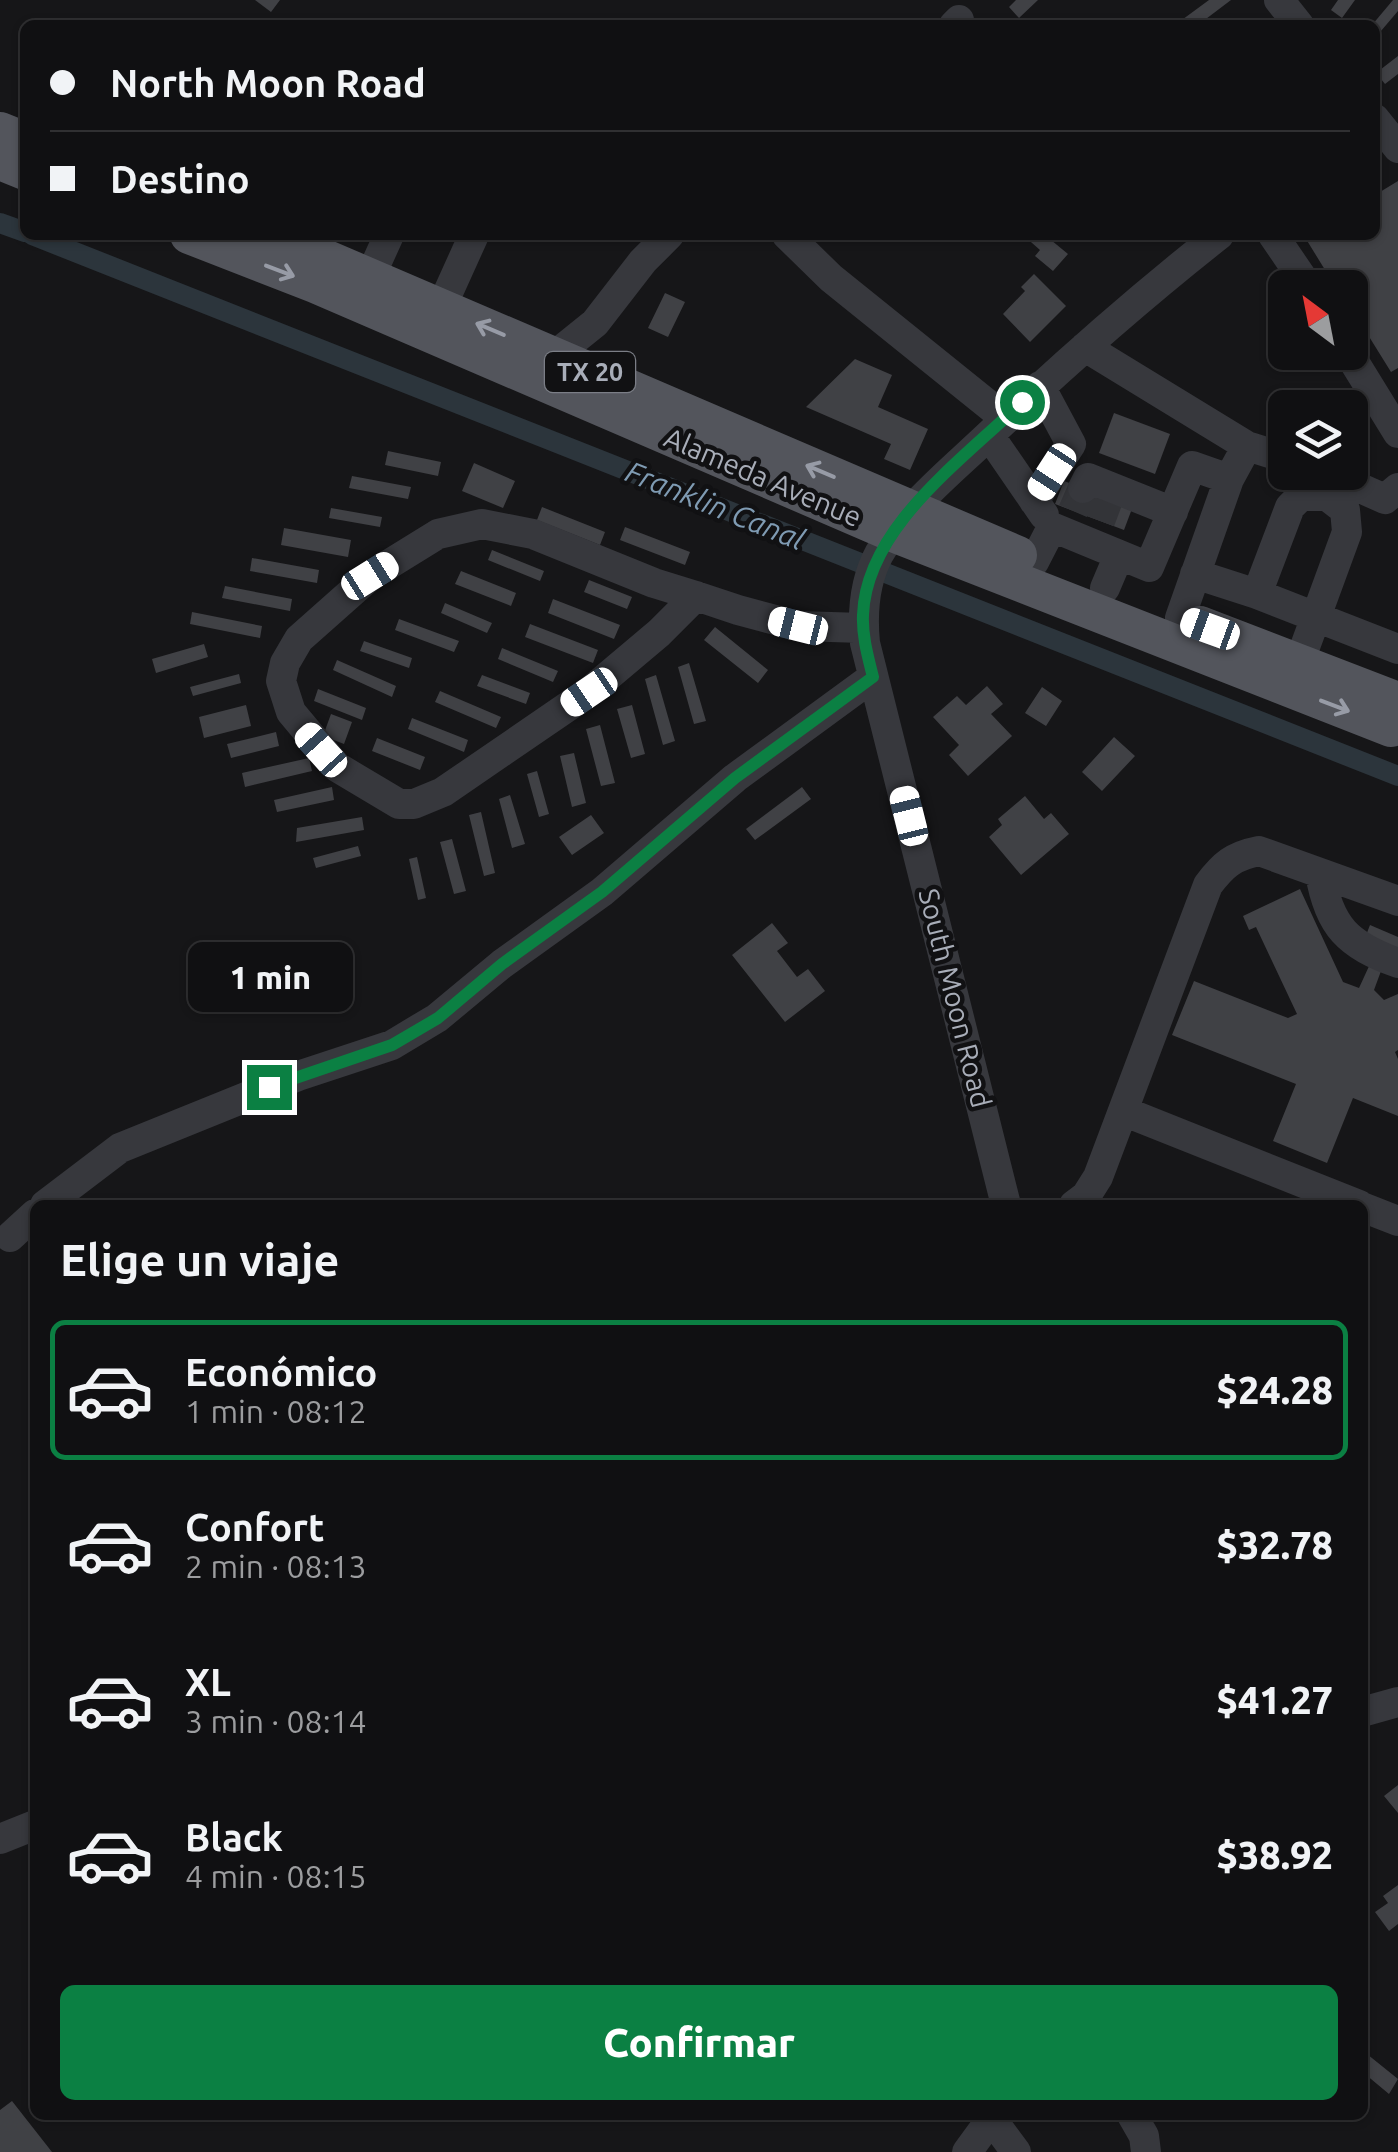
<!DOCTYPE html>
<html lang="es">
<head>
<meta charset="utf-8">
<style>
  :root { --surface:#101012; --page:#19191b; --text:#f1f3f6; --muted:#9c9d9f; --line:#303032; --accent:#0b8043 }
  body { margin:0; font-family:Ubuntu,sans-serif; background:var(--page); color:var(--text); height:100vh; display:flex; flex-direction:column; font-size:38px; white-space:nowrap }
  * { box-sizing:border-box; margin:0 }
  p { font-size:32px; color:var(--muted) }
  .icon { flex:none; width:55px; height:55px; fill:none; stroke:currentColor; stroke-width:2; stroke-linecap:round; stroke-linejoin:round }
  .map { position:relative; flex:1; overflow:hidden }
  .sheet { position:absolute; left:30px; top:1200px; width:1338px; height:920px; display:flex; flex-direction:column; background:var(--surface); border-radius:15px; box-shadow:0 2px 8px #0004,0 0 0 2px var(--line) }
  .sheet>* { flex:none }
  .guide { position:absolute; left:20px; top:20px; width:1360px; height:220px; border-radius:15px; box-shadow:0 2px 8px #0004,0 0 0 2px var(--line); display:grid; align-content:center; height:220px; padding:0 30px; background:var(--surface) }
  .needle { width:65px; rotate:328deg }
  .controls { position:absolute; left:1268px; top:270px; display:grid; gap:20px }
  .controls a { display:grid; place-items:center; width:100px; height:100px; border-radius:15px; background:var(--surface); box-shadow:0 2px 8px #0004,0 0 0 2px var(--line); font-size:50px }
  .end { position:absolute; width:45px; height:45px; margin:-22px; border:12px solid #0b8043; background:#fff; box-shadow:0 0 0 5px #fff }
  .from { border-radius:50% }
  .bubble { position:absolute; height:70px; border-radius:15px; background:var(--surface); box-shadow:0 2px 8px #0004,0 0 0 2px var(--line); font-size:32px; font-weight:800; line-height:70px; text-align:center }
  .car { position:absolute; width:30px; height:60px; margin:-30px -15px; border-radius:12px; box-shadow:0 0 8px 2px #0007; background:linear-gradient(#fff 24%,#345 0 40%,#fff 0 76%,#345 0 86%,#fff 0) }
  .guide b { display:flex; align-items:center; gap:35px; height:95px; font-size:38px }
  .guide b+b { border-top:2px solid var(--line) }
  .guide i { width:25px; height:25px; background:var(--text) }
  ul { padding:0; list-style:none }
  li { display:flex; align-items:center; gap:30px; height:140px; margin:0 20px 15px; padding:0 10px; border:5px solid transparent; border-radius:15px }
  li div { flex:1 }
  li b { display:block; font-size:38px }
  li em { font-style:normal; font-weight:800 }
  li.selected { border-color:var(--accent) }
  li>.icon { width:90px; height:90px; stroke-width:1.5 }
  h2 { padding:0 30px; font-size:45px; line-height:120px }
  .action { display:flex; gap:20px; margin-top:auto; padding:20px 30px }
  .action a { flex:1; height:115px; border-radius:15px; background:var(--accent); color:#fff; font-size:40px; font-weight:800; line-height:115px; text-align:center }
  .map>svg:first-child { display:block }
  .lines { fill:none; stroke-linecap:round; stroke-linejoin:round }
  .canal { stroke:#2c353c; stroke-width:20 }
  .building { fill:#404145 }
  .minor-tunnel { stroke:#333438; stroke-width:30; stroke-dasharray:30 15; stroke-linecap:butt }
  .minor { stroke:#37383d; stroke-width:30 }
  .major { stroke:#53555c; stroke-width:38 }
  .oneway { stroke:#979ba6 }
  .route { stroke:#0b8043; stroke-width:12 }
  .labels { text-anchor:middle; stroke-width:9; stroke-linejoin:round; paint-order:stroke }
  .shield { fill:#111113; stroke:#7b7e86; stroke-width:2.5 }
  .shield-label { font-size:25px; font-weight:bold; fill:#a8adb8 }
  .street-label { font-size:28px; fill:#a8adb8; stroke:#111113 }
  .water-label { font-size:30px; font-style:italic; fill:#7f9bb3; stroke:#111113 }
</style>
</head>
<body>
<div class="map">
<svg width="1398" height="2152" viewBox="0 0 1398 2152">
  <rect width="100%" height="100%" fill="#161618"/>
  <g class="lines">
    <path class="canal" d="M0 223 25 232
      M32 235 1398 776"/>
  </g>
  <path class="building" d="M255 0H280L271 12Z
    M1016 0H1038L1019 18 1009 7Z
    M1209 0H1231L1198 25H1175Z
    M1338 0H1355L1342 18 1331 10Z
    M1393 0H1398V11L1375 38V25H1372Z
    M1398 56V74L1385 84 1376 73Z
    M1398 181V368L1391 372 1355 314 1363 309 1340 272 1330 278 1306 239 1312 235H1375V195Z
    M1023 235H1055L1051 240 1068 254 1053 271 1035 256 1040 250Z
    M1034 274 1066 306 1030 342 1003 314 1025 291 1021 287Z
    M665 293 685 302 668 337 648 328Z
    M855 359 892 375 878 407 928 429 910 470 884 459 891 444 806 407Z
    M1114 413 1170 434 1155 474 1099 453Z
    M388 451 441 462 438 476 385 465Z
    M474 463 515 481 503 508 462 491Z
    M352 476 411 487 408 499 349 488Z
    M1064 481 1133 506 1124 530 1055 504Z
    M542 507 605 532 600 545 537 520Z
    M331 508 382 517 380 527 329 518Z
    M625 527 690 552 685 565 620 540Z
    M284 528 351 540 348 557 281 545Z
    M492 550 544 571 540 581 488 560Z
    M252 558 319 570 317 583 250 571Z
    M461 571 516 593 511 606 455 584Z
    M589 580 632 597 627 609 584 592Z
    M225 586 292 599 290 611 222 598Z
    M553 599 620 625 614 639 548 613Z
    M445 603 492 623 487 633 441 613Z
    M192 612 262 626 260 638 190 624Z
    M399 619 459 641 454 652 395 630Z
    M530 624 598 650 593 663 525 637Z
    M715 627 768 670 758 683 704 640Z
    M364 641 412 658 409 668 360 651Z
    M204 644 208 657 156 673 152 659Z
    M502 648 558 671 553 682 498 659Z
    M337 660 396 686 392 697 333 670Z
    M689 663 706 721 694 724 678 667Z
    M239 674 241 683 193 696 190 687Z
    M482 675 530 693 526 704 477 686Z
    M656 675 675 741 663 745 645 679Z
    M987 686 1003 704 991 714 1012 736 968 776 949 755 959 745 933 717 957 696 966 705Z
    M1042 687 1062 701 1046 726 1025 713Z
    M318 689 366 708 362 720 314 701Z
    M440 691 501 717 496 728 435 702Z
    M246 705 251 726 204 738 199 717Z
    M632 705 645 754 631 758 617 709Z
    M331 714 352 722 344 744 323 736Z
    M412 718 468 740 464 752 408 729Z
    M600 725 615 783 601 786 586 729Z
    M276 732 279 746 231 758 227 744Z
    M1114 737 1135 756 1102 791 1082 772Z
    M377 738 425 757 420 770 372 751Z
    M574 753 586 803 572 807 560 756Z
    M309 758 312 771 245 787 242 773Z
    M537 771 549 814 539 817 527 774Z
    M332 787 334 800 277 812 274 800Z
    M802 787 811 799 755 840 746 829Z
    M510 795 525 844 512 848 499 799Z
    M1025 796 1044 819 1051 813 1069 834 1021 875 989 837 1002 825 998 819Z
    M481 812 495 873 484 876 469 815Z
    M591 815 604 833 572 855 559 837Z
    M362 817 364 830 296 842 297 828Z
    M452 839 466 891 454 894 440 842Z
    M358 846 361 856 316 868 313 858Z
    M417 857 426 898 418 900 409 859Z
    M1300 889 1343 982 1359 988 1370 964 1357 958 1370 925 1398 937V952L1381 971 1374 990 1384 1000 1398 994V1050L1395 1052 1398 1059V1116L1353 1098 1327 1163 1273 1141 1296 1084 1172 1035 1194 981 1288 1018 1297 1014 1256 927 1249 930 1243 916Z
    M772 923 788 943 777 951 797 977 808 969 825 991 785 1022 732 955Z
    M1398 1785V1813L1384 1796Z
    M1398 1885V1924L1389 1931 1375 1912 1388 1903 1383 1896Z
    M1362 2050 1398 2079 1389 2094 1365 2074 1362 2077Z
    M12 2101 52 2152H0V2110Z"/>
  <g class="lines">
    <path class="minor-tunnel" d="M1073 511 1083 488
      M1100 521 1109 497"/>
    <path class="minor" d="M1279 0 1299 25
      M954 25 959 20
      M1375 119 1398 148
      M787 235 831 278 1006 419
      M1273 235 1309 288
      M370 277 389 235
      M441 308 474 235
      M1085 347 1247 446 1229 479 1180 618
      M1348 352 1398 433
      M554 356 595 323 643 261 669 235
      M989 435 1044 515
      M1247 446 1285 458
      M1324 472 1385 499 1398 488
      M1083 488 1088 478 1173 512
      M1034 501 1071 444 1040 386
      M1034 562 1052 527 1149 567 1192 466 1229 479
      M1195 574 1257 594
      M1105 588 1119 555
      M696 596 659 633 589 692 443 792 414 804H399L337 767 291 712 281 681 285 663 299 639 370 576 438 534 482 524 533 534 654 583 696 596 738 610 798 626 863 628
      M1299 663 1347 532 1345 510 1327 496H1301L1290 507 1257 594 1398 649
      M1320 873C1329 927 1348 945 1398 963
      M1123 1111 1359 1205
      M45 1205 120 1148 298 1076 392 1045 437 1018 502 964 602 892 735 778 873 677
      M1006 1205 865 643C862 612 864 582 879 554 906 507 949 473 988 436 1062 366 1139 298 1219 235
      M1074 1205 1086 1196 1098 1177 1208 885C1223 865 1233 856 1259 851L1398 901
      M1362 1207 1398 1221
      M10 1237 35 1214
      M1362 1712 1398 1702
      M0 1839 35 1825
      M1132 2115 1144 2136 1146 2152
      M991 2118 1016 2152
      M967 2152 994 2115"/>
    <path class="major" d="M0 131 25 141
      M0 161 25 171
      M189 235 315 284 893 533 1391 728 1398 726
      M271 235 1018 555
      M1200 625 1398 701"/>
  </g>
  <defs><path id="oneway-shaft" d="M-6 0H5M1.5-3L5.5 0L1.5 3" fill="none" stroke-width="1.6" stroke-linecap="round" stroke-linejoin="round" transform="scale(2.5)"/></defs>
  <g class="oneway">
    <use href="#oneway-shaft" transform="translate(280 271) rotate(21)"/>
    <use href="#oneway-shaft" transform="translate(490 329) rotate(-157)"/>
    <use href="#oneway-shaft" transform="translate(820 471) rotate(-157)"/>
    <use href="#oneway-shaft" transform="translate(1335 706) rotate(21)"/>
  </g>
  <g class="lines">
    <path class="route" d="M269 1087 392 1045 438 1018 502 964 602 892 735 778 873 677C868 657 862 636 863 615 866 527 964 459 1022 402"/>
  </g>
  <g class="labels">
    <rect class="shield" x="545" y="352" width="90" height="40" rx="8"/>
    <g class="shield-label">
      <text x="590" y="381">TX 20</text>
    </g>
    <g class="street-label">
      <text transform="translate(763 477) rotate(23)" y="10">Alameda Avenue</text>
      <text transform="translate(955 998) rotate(76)" y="10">South Moon Road</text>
    </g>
    <g class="water-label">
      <text transform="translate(715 506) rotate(22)" y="10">Franklin Canal</text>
    </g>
  </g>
</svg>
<div class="controls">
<a><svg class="needle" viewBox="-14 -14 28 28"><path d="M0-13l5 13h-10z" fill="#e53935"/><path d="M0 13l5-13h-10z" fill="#9c9d9f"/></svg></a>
<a><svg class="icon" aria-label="layers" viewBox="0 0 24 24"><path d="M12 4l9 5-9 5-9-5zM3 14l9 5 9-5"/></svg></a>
</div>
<i class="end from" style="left:1022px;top:402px"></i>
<i class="end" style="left:269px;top:1087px"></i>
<div class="bubble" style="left:188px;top:942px;width:165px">1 min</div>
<i class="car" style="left:1052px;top:472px;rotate:213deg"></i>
<i class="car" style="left:370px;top:576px;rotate:58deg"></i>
<i class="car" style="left:798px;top:626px;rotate:284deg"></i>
<i class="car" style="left:1210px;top:629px;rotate:290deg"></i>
<i class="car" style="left:589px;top:692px;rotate:236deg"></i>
<i class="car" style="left:321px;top:750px;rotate:318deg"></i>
<i class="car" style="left:909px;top:816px;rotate:346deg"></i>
<div class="guide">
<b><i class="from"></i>North Moon Road</b>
<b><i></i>Destino</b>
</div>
<section class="sheet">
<h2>Elige un viaje</h2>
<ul>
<li class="selected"><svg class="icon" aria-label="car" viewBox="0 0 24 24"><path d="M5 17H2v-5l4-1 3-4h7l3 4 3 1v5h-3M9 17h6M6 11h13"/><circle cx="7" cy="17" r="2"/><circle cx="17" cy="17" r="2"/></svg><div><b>Económico</b><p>1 min · 08:12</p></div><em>$24.28</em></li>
<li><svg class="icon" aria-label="car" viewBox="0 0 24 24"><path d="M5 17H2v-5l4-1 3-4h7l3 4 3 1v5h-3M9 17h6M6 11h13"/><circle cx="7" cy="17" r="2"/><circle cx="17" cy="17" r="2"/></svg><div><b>Confort</b><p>2 min · 08:13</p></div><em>$32.78</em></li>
<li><svg class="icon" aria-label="car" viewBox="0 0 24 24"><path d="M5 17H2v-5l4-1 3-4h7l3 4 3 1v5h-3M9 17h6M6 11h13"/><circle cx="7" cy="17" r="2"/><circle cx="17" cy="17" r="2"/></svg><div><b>XL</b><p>3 min · 08:14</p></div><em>$41.27</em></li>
<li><svg class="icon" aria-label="car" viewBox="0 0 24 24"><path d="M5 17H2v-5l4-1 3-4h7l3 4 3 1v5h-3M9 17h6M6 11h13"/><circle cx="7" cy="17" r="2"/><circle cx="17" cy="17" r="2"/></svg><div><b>Black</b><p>4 min · 08:15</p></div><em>$38.92</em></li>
</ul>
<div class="action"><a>Confirmar</a></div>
</section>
</div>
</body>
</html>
